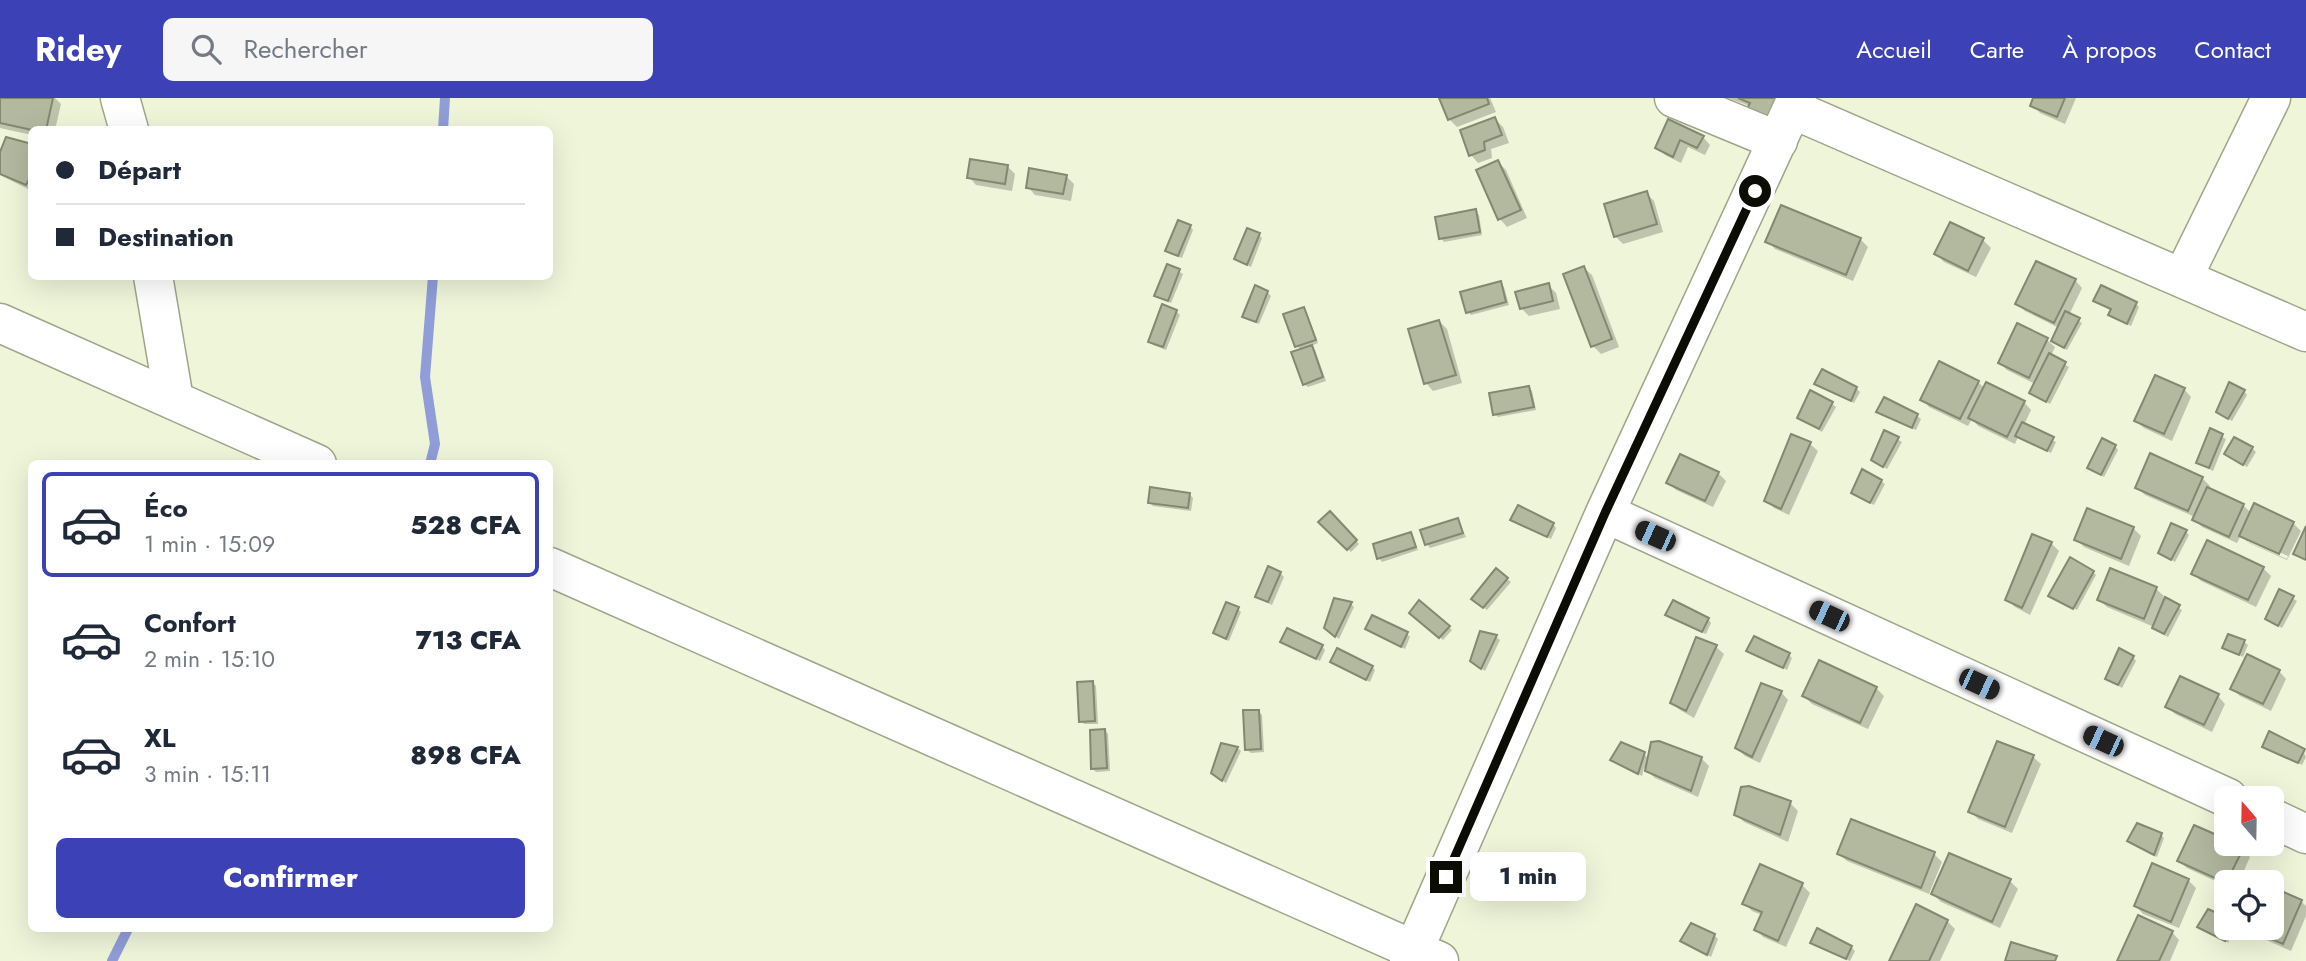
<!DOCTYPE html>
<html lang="fr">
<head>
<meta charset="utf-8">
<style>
  :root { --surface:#fff; --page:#f6f6f7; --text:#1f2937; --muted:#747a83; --line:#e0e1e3; --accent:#3c42b6 }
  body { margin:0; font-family:Jost,sans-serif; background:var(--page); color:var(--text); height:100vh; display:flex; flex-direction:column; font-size:26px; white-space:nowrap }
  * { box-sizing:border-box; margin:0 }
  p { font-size:23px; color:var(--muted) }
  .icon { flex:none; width:38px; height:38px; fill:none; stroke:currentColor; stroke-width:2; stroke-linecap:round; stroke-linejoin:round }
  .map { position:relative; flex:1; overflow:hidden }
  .details { position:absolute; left:28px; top:362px; width:525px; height:472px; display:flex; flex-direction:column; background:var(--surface); border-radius:10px; box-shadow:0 7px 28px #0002 }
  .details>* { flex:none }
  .guide { position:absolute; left:28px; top:28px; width:525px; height:154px; border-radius:10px; box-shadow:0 7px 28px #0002; display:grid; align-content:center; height:154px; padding:0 28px; background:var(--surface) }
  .needle { width:46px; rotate:340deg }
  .buttons { position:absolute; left:2214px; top:688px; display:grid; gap:14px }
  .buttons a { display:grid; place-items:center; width:70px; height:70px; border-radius:10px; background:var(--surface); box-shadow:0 7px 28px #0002; font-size:35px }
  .end { position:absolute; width:32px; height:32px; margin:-16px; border:9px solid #0b0d05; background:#fff; box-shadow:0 0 0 4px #fff }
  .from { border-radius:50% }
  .bubble { position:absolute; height:49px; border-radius:10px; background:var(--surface); box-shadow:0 7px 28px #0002; font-size:23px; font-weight:800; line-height:49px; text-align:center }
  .car { position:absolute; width:21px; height:42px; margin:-21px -10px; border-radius:9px; box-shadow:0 0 5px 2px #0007; background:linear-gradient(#222 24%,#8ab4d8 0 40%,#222 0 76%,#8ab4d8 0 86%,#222 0) }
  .guide b { display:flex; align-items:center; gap:24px; height:66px; font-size:26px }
  .guide b+b { border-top:2px solid var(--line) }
  .guide i { width:18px; height:18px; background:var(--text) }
  ul { padding:12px 0 0; list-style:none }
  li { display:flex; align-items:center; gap:21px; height:105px; margin:0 14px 10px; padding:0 14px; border:4px solid transparent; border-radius:10px }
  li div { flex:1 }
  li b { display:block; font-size:26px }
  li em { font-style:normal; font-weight:800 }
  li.current { border-color:var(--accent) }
  li>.icon { width:63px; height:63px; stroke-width:1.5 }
  .cta { display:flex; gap:14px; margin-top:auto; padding:14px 28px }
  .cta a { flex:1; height:80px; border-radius:10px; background:var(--accent); color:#fff; font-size:28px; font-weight:800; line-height:80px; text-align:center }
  header { display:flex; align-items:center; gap:42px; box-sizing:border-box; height:98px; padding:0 35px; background:var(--accent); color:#fff }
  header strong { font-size:33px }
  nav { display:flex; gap:38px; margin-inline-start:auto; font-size:24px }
  .search { width:490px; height:63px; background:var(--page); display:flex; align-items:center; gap:18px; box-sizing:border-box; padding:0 24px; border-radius:10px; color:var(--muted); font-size:26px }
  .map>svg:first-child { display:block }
  .shadow { fill:#0003; fill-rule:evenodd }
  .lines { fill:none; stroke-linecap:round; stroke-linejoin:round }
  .stream { stroke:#909dd8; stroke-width:10 }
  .building { fill:#b2b99f; stroke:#828970; stroke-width:2 }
  .minor-casing { stroke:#9fa58b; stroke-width:41 }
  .minor { stroke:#fff; stroke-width:38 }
  .route { stroke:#0b0d05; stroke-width:9 }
</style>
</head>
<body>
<header>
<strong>Ridey</strong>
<div class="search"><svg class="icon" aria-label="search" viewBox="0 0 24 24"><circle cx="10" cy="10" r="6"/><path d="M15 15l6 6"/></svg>Rechercher</div>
<nav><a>Accueil</a><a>Carte</a><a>À propos</a><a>Contact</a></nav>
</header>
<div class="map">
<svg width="2306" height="863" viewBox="0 0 2306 863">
  <rect width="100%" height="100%" fill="#eef5d9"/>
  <path class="shadow" d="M0 0H55L61 6 55 32H32V37L0 30Z
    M1441 0H1490L1496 14 1457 29 1449 21Z
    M1728 0H1794L1750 8Z
    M2035 0H2076L2065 26 2040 15 2032 7Z
    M1495 21 1503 29 1509 45 1491 51 1492 60 1478 65 1471 57Z
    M1669 23 1703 39 1710 47 1705 57 1688 49 1681 65 1665 57 1657 49Z
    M32 48V93L0 77V59Z
    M1498 64 1506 72 1527 120 1507 129 1500 121Z
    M1007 68 1015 76 1012 93 976 87 969 79Z
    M1066 78 1074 86 1071 103 1035 97 1028 89Z
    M1646 95 1654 103 1663 134 1623 146 1615 138Z
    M1475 113 1479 117 1482 137 1444 144 1441 140Z
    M1950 126 1983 142 1991 150 1976 179 1944 164 1936 156Z
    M1190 128 1193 132 1182 160 1170 156 1167 152Z
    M1259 137 1262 140 1251 169 1240 164 1236 161Z
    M1860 141 1868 149 1853 183 1775 151 1768 143Z
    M1168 168 1183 176 1171 205 1156 197Z
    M1584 170 1592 177 1619 249 1601 256 1593 248Z
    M2075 182 2082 190 2069 217 2082 225 2067 252 2053 244 2059 230 2025 213 2017 206Z
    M1500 185 1504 189 1509 207 1471 217 1468 214Z
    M1548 187 1556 195 1560 211 1529 218 1521 210Z
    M1267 194 1271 198 1259 226 1248 222 1244 218Z
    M2095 203 2136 206 2139 209 2131 228 2114 220 2110 217 2112 213Z
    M1304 211 1307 215 1318 245 1311 248 1315 252 1326 283 1308 289 1304 286 1301 252 1297 248Z
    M1176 213 1180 217 1166 252 1153 247 1150 243Z
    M1439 223 1447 231 1462 285 1433 293 1426 285Z
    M2018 228 2047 242 2055 249 2051 258 2069 269 2050 306 2031 295 2035 286 2007 272 2000 265Z
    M1978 284 1985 291 2024 304 2031 312 2024 327 2056 344 2051 355 2018 339 2015 346 1978 328 1972 321 1968 328 1929 309 1922 301Z
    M1816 286 1856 290 1860 294 1854 305Z
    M1529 290 1532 293 1536 312 1498 319 1495 316Z
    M2184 291 2191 299 2172 343 2144 330 2136 323Z
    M2244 293 2247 297 2232 323 2222 317Z
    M1884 301 1917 318 1921 321 1916 332 1881 317 1878 313Z
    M1832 306 1836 309 1822 334 1799 319Z
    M2211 333 2226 341 2213 373 2198 365Z
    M1885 334 1902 344 1887 371 1877 365Z
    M1810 346 1818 353 1789 417 1774 410 1766 402Z
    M2115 348 2118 352 2104 379 2089 369Z
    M2252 350 2256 354 2247 369 2227 356Z
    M1718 375 1726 383 1713 409 1676 392 1668 384Z
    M2202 380 2210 388 2208 391 2243 407 2251 415 2255 408 2293 425 2301 433 2287 462 2249 445 2241 437 2237 445 2202 429 2194 421 2195 419 2145 397 2137 389ZM2248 440 2288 458 2287 461 2248 444Z
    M1881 383 1885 386 1874 407 1853 395Z
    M1189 396 1193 400 1191 413 1153 408 1150 405Z
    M1330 415 1359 446 1351 454 1320 424Z
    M1458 422 1466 439 1430 450 1427 446Z
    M1512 422 1553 426 1556 430 1551 441Z
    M2133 430 2141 438 2129 468 2084 449 2076 441Z
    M2186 434 2189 437 2175 464 2160 455Z
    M1410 436 1418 452 1382 464 1379 460Z
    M2051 445 2059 453 2030 517 2015 509 2007 501Z
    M2263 470 2271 478 2256 509 2201 483 2193 475Z
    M1496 472 1511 484 1487 512 1476 504Z
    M2093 474 2096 477 2077 512 2052 498Z
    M1280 475 1284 479 1272 507 1261 502 1257 499Z
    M2156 491 2164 498 2163 500 2182 512 2168 539 2157 533 2154 529 2107 509 2099 502Z
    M2280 493 2297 503 2282 530 2267 521Z
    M1351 506 1354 509 1339 541 1330 534Z
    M1238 511 1241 514 1229 543 1218 538 1215 535Z
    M1667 517 1708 521 1711 525 1706 536Z
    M1415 518 1449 529 1452 532 1443 542Z
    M1367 531 1407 536 1410 539 1405 551Z
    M1481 535 1496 539 1500 542 1485 573 1475 566Z
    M1282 544 1322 548 1325 552 1320 563Z
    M2244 544 2248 547 2243 559 2224 549Z
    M1716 549 1724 556 1694 620 1680 612 1672 605Z
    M1748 553 1789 557 1792 560 1787 572Z
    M2133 559 2136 563 2122 590 2107 581Z
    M1332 564 1372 569 1375 572 1370 584Z
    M2279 573 2286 581 2271 613 2240 598 2232 591Z
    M1093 585 1096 588 1098 626H1084L1081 623Z
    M1876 590 1884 598 1868 631 1812 606 1804 598Z
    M1781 594 1788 602 1760 665 1745 658 1737 650Z
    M2218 598 2225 606 2212 634 2175 616 2167 608Z
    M1259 614 1262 617 1264 654 1251 655 1247 652Z
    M1105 632 1108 636 1110 673 1096 674 1093 671Z
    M2264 648 2303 653 2306 659 2302 667Z
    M1237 650 1241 653 1226 685 1216 678Z
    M1644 656 1649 661 1701 660 1709 668 1698 699 1655 680 1644 670 1642 678 1612 662Z
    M2033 659 2041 666 2012 735 1978 721 1970 713Z
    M1790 705 1798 713 1788 744 1744 724 1736 716Z
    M1852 723 1934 756 1942 764 1929 796 1847 763 1839 756Z
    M2161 737 2164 740 2157 759 2129 743Z
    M2226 743V746L2243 751 2250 759 2239 784H2226V788L2187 770 2179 763Z
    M1761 768 1802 787 1810 795 1786 849 1763 839 1756 831 1762 817 1752 813 1744 805Z
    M2188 782 2196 790 2179 830 2143 816 2136 808Z
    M2010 783 2018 791 2000 830 1941 804 1933 796Z
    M2272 791 2301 803 2306 808V818L2291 853 2255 837 2247 830H2272Z
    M2226 821V830H2234L2228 845 2199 829Z
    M1947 823 1955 831 1940 863H1892Z
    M1818 832 1851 849 1855 853 1850 863 1815 848 1812 845Z
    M2172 834 2179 842 2170 863H2119Z
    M1714 837 1718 841 1711 859 1682 843Z"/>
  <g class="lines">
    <path class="stream" d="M443 32 445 0
      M430 366 435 346 425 279 433 178
      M112 863 128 831"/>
  </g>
  <path class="building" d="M0 0H53L46 32H32L0 25Z
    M1439 0H1487L1489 6 1448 22Z
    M1738 0H1783L1776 21 1747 11 1750 5Z
    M2033 0H2065L2057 19 2030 8Z
    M1495 19 1502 37 1484 44 1485 52 1469 58 1460 32Z
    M1668 21 1704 38 1697 50 1680 42 1673 59 1655 50Z
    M6 39 32 46V76L26 87 0 76V54Z
    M970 61 1008 67 1005 86 967 80Z
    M1498 62 1521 112 1498 122 1476 72Z
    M1029 70 1067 77 1063 96 1026 90Z
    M1647 93 1657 126 1614 139 1604 106Z
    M1781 107 1861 140 1846 177 1765 144Z
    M1476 111 1480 134 1439 141 1435 119Z
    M1178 122 1191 127 1178 158 1165 153Z
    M1950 124 1984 140 1968 173 1934 156Z
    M1247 130 1260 135 1247 167 1234 161Z
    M2036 163 2076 181 2054 225 2015 206Z
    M1167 166 1180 171 1168 203 1154 198Z
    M1584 168 1612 241 1591 249 1563 176Z
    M1501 183 1506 204 1466 215 1460 194Z
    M1549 185 1553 203 1520 211 1515 194Z
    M1255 187 1268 193 1256 224 1242 219Z
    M2101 187 2137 204 2127 226 2108 217 2111 211 2093 203Z
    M1162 206 1177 212 1163 249 1148 244Z
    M1304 209 1316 242 1295 249 1283 216Z
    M2065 213 2080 220 2064 250 2051 243Z
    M1439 222 1456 277 1424 286 1408 231Z
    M2017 225 2048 240 2029 280 1998 265Z
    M1312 247 1323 279 1303 287 1291 254Z
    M2049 255 2066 264 2046 304 2029 295Z
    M1939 263 1979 283 1960 321 1920 302Z
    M1822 271 1857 289 1851 303 1814 286Z
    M2155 277 2185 290 2164 336 2134 323Z
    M1986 284 2025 303 2007 339 1968 320Z
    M2229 284 2245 292 2228 321 2216 314Z
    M1529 288 1534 309 1493 317 1489 295Z
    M1810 292 1833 304 1819 331 1797 320Z
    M1884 299 1918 316 1912 330 1876 314Z
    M2022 324 2054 339 2047 353 2015 338Z
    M2210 330 2223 336 2209 370 2196 365Z
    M1884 332 1899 339 1883 369 1871 362Z
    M1791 336 1811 344 1781 411 1764 403Z
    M2234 339 2253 349 2243 367 2224 356Z
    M2102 340 2116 347 2101 377 2087 370Z
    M2150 355 2203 379 2188 413 2135 390Z
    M1680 356 1719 374 1705 403 1666 385Z
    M1862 371 1882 382 1870 405 1851 395Z
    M1150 389 1190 395 1188 410 1148 405Z
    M2207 389 2244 406 2229 439 2192 422Z
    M2254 405 2294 424 2279 456 2239 438Z
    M1518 407 1554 425 1547 439 1510 422Z
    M2087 410 2134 429 2121 461 2074 442Z
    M1330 413 1357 442 1347 452 1318 424Z
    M1458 420 1463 435 1425 447 1420 432Z
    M2171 425 2187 432 2171 462 2158 455Z
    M2306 428V462L2293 456Z
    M1411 434 1416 449 1377 461 1373 446Z
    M2032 436 2052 444 2022 510 2005 502Z
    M2207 442 2264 469 2248 502 2191 476Z
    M2070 459 2094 473 2073 511 2048 498Z
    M1268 468 1281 474 1268 504 1255 499Z
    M1496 470 1508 480 1483 510 1471 501Z
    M2110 470 2157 489 2144 521 2097 502Z
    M2279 491 2294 498 2278 528 2265 521Z
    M2165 499 2180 507 2164 536 2152 530Z
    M1334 500 1352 504 1335 539 1324 530Z
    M1419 502 1450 528 1439 540 1409 515Z
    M1673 502 1709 520 1702 534 1665 517Z
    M1226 504 1239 509 1226 541 1213 535Z
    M1372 517 1408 534 1401 549 1365 531Z
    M1287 530 1323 547 1316 561 1280 544Z
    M1480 533 1497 537 1481 571 1470 563Z
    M2228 536 2245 542 2239 557 2222 550Z
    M1754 538 1790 555 1783 570 1746 553Z
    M1696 539 1717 547 1686 613 1670 605Z
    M1337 550 1373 568 1366 582 1330 564Z
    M2119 550 2134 558 2118 587 2105 581Z
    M2247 556 2280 572 2263 606 2230 591Z
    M1819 562 1877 589 1860 625 1802 598Z
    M2180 578 2219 596 2204 627 2165 609Z
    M1093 583 1095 623 1079 624 1077 584Z
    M1761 585 1782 593 1752 659 1735 650Z
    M1243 612H1259L1261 651 1245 652Z
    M1105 631 1107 670 1091 671 1090 632Z
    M2269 633 2305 651 2298 665 2262 649Z
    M1659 643 1702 659 1691 693 1645 673 1651 644Z
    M1997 643 2034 657 2005 729 1968 714Z
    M1621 644 1645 654 1638 676 1610 662Z
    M1221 645 1238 649 1222 683 1211 675Z
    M1749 688 1791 703 1780 737 1734 717 1741 689Z
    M1851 721 1935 754 1921 790 1837 756Z
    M2137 725 2162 735 2154 757 2127 743Z
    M2194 727 2226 741V746H2235L2244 749 2226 785 2177 763Z
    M1949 755 2011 781 1992 824 1931 796Z
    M2152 765 2189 781 2171 824 2134 808Z
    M1760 766 1803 785 1778 843 1754 832 1762 814 1742 806Z
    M2272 789 2302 802 2283 846 2245 830H2272Z
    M1916 806 1948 822 1929 863H1889Z
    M2208 811 2226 819V830H2229L2225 843 2197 829Z
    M2138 817 2173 833 2159 863H2117Z
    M1691 825 1715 836 1707 857 1680 843Z
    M1817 830 1852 848 1846 861 1810 845Z
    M2011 844 2057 858 2055 863H2005Z"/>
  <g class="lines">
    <g class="minor-casing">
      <path id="minor" d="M120 0 129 32
        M1674 0 1778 43
        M1792 11 2306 234
        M153 178 174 302
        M2183 179 2271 0
        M0 225 317 366
        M1605 415 2228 700
        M550 469 1439 863
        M2272 720 2306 736
        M1409 863 1605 415 1797 0"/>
    </g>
    <use href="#minor" class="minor"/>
  </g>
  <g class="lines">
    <path class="route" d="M1446 779 1605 415 1755 93"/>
  </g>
</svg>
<div class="buttons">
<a><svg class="needle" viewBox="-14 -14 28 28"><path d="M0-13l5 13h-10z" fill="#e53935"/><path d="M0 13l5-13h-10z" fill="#747a83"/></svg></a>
<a><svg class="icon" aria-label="locate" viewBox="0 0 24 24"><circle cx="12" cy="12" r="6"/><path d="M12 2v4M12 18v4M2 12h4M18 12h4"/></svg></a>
</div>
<i class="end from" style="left:1755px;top:93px"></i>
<i class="end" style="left:1446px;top:779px"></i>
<div class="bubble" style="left:1470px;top:754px;width:116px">1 min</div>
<i class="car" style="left:1655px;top:438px;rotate:294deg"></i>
<i class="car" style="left:1829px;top:518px;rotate:295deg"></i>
<i class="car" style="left:1979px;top:586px;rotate:115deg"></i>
<i class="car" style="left:2103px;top:643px;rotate:295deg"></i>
<div class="guide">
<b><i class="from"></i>Départ</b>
<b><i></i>Destination</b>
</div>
<section class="details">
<ul>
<li class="current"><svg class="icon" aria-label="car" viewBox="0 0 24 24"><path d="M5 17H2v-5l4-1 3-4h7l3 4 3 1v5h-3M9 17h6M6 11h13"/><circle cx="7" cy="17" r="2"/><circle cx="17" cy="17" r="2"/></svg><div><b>Éco</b><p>1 min · 15:09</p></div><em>528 CFA</em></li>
<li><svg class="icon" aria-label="car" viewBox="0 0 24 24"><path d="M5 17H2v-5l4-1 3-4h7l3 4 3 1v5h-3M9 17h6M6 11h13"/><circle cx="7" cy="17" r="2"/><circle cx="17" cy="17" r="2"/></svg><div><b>Confort</b><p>2 min · 15:10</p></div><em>713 CFA</em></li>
<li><svg class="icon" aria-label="car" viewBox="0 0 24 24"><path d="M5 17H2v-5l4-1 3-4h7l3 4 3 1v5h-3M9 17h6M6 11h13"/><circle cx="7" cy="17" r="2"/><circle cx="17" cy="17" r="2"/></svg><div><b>XL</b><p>3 min · 15:11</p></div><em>898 CFA</em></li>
</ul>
<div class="cta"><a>Confirmer</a></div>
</section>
</div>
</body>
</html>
